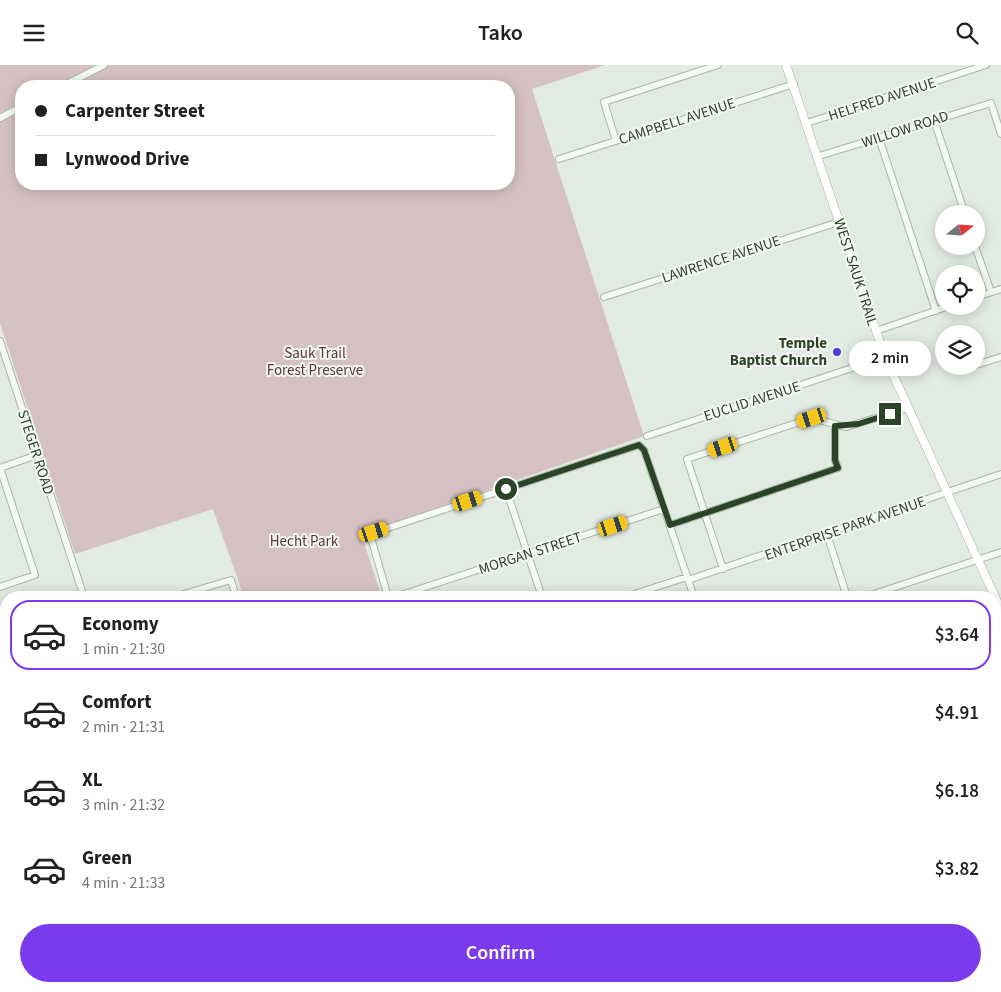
<!DOCTYPE html>
<html lang="en">
<head>
<meta charset="utf-8">
<style>
  :root { --surface:#fff; --page:#f2f2f2; --text:#202124; --muted:#757577; --line:#e0e0e0; --accent:#7c3aed }
  body { margin:0; font-family:"Source Sans 3",sans-serif; background:var(--page); color:var(--text); height:100vh; display:flex; flex-direction:column; font-size:19px; white-space:nowrap }
  * { box-sizing:border-box; margin:0 }
  p { font-size:16px; color:var(--muted) }
  .icon { flex:none; width:28px; height:28px; fill:none; stroke:currentColor; stroke-width:2; stroke-linecap:round; stroke-linejoin:round }
  .map { position:relative; flex:1; overflow:hidden }
  .side { position:absolute; left:0px; top:526px; width:1001px; height:401px; display:flex; flex-direction:column; background:var(--surface); border-radius:20px 20px 0 0; box-shadow:0 2px 12px #0003 }
  .side>* { flex:none }
  .hud { position:absolute; left:15px; top:15px; width:500px; height:110px; border-radius:20px; box-shadow:0 2px 12px #0003; display:grid; align-content:center; height:110px; padding:0 20px; background:var(--surface) }
  .needle { width:32px; rotate:72deg }
  .buttons { position:absolute; left:935px; top:140px; display:grid; gap:10px }
  .buttons a { display:grid; place-items:center; width:50px; height:50px; border-radius:50%; background:var(--surface); box-shadow:0 2px 12px #0003; font-size:25px }
  .end { position:absolute; width:22px; height:22px; margin:-11px; border:6px solid #2b4428; background:#fff; box-shadow:0 0 0 2px #fff }
  .from { border-radius:50% }
  .bubble { position:absolute; height:35px; border-radius:18px; background:var(--surface); box-shadow:0 2px 12px #0003; font-size:16px; font-weight:600; line-height:35px; text-align:center }
  .car { position:absolute; width:15px; height:30px; margin:-15px -8px; border-radius:6px; box-shadow:0 0 4px 1px #0007; background:linear-gradient(#f5c518 24%,#345 0 40%,#f5c518 0 76%,#345 0 86%,#f5c518 0) }
  .hud b { display:flex; align-items:center; gap:18px; height:48px; font-size:19px }
  .hud b+b { border-top:1px solid var(--line) }
  .hud i { width:12px; height:12px; background:var(--text) }
  ul { padding:9px 0 0; list-style:none }
  li { display:flex; align-items:center; gap:15px; height:70px; margin:0 10px 8px; padding:0 10px; border:2px solid transparent; border-radius:20px }
  li div { flex:1 }
  li b { display:block; font-size:19px }
  li em { font-style:normal; font-weight:600 }
  li.current { border-color:var(--accent) }
  li>.icon { width:45px; height:45px; stroke-width:1.5 }
  .button { display:flex; gap:10px; margin-top:auto; padding:10px 20px }
  .button a { flex:1; height:58px; border-radius:30px; background:var(--accent); color:#fff; font-size:20px; font-weight:600; line-height:58px; text-align:center }
  header { display:flex; justify-content:space-between; align-items:center; height:65px; padding:0 20px; background:var(--surface); font-size:22px; font-weight:600 }
  .map>svg:first-child { display:block }
  .built { fill:#d1ddcf }
  .park { fill:#d5c1c2; fill-rule:evenodd }
  .lines { fill:none; stroke-linecap:round; stroke-linejoin:round }
  .minor-casing { stroke:#a7b6a6; stroke-width:8 }
  .major-casing { stroke:#a3b79f; stroke-width:9 }
  .minor { stroke:#f5f9f4; stroke-width:6 }
  .major { stroke:#fff; stroke-width:8 }
  .rail-casing { stroke:#7d9579; stroke-width:3 }
  .rail { stroke:#f2f8f1; stroke-width:1; stroke-dasharray:4; stroke-linecap:butt }
  .route { stroke:#2b4428; stroke-width:6 }
  .poi-dot { fill:#4c3ed8; stroke:#f2f8f1; stroke-width:2 }
  .labels { text-anchor:middle; stroke-width:4; stroke-linejoin:round; paint-order:stroke }
  .street-label { font-size:15px; fill:#2b4428; stroke:#f2f8f1 }
  .poi-label { font-size:15px; font-weight:bold; fill:#2b4428; stroke:#f2f8f1; text-anchor:end }
  .park-label { font-size:15px; fill:#603634; stroke:#f2f8f1 }
</style>
</head>
<body>
<header><svg class="icon" aria-label="menu" viewBox="0 0 24 24"><path d="M4 6h16M4 12h16M4 18h16"/></svg>Tako<svg class="icon" aria-label="search" viewBox="0 0 24 24"><circle cx="10" cy="10" r="6"/><path d="M15 15l6 6"/></svg></header>
<div class="map">
<svg width="1001" height="927" viewBox="0 0 1001 927">
  <rect width="100%" height="100%" fill="#e2ebe1"/>
  <path class="built" d="M1001 613V811L995 814V615Z"/>
  <path class="park" d="M0 0H605L532 24 644 371 361 469 382 532H244L213 444 75 489 0 258ZM21 21H509V119H21Z"/>
  <g class="lines">
    <g class="minor-casing">
      <path id="minor" d="M63 21 104 0
        M0 53 21 42
        M934 55 965 149
        M807 58 986 0
        M879 73 936 246
        M616 76 604 37 718 0
        M819 91 991 38 1001 69
        M559 94 794 19
        M975 181 991 227
        M604 232 839 157
        M976 232 1001 224
        M876 266 949 241
        M0 276 84 532
        M976 300 1001 292
        M962 304 972 301
        M647 371 885 292
        M506 424 542 532
        M670 460 838 403 835 395V361
        M827 469 847 532
        M723 504 687 394 812 353 846 362 908 343
        M688 515 1001 409
        M0 522 35 510 0 403 37 390
        M174 532 231 515 236 532
        M388 532 370 469 639 380 644 385 694 532
        M395 532 664 444
        M625 532 687 512
        M865 532 1001 487
        M995 566 1001 564
        M0 588 6 586
        M0 663 6 661
        M0 740 6 738
        M0 792 6 811
        M995 811 1001 809
        M0 816 6 814
        M995 889 1001 886
        M0 892 6 890
        M43 921 45 927
        M212 921 213 927
        M441 921 443 927
        M517 921 519 927
        M593 921 595 927
        M670 921 672 927
        M747 921 749 927
        M823 921 825 927
        M126 927 143 921
        M181 927 198 921
        M352 927 365 923"/>
    </g>
    <g class="major-casing">
      <path id="major" d="M786 0 885 292 1001 545
        M995 732 1001 729
        M571 927 584 921"/>
    </g>
    <use href="#minor" class="minor"/>
    <use href="#major" class="major"/>
    <g class="rail-casing">
      <path id="rail" d="M995 911 1001 909
        M957 927 974 921"/>
    </g>
    <use href="#rail" class="rail"/>
  </g>
  <g class="lines">
    <path class="route" d="M506 424 639 380 644 385 670 460 838 403 835 395V361L858 359 890 349"/>
  </g>
  <circle class="poi-dot" cx="837" cy="287" r="5"/>
  <g class="labels">
    <g class="street-label">
      <text transform="translate(882 34) rotate(-18)" y="5">HELFRED AVENUE</text>
      <text transform="translate(677 56) rotate(-18)" y="5">CAMPBELL AVENUE</text>
      <text transform="translate(905 64) rotate(-18)" y="5">WILLOW ROAD</text>
      <text transform="translate(721 194) rotate(-18)" y="5">LAWRENCE AVENUE</text>
      <text transform="translate(856 207) rotate(72)" y="5">WEST SAUK TRAIL</text>
      <text transform="translate(752 336) rotate(-18)" y="5">EUCLID AVENUE</text>
      <text transform="translate(36 387) rotate(72)" y="5">STEGER ROAD</text>
      <text transform="translate(845 463) rotate(-19)" y="5">ENTERPRISE PARK AVENUE</text>
      <text transform="translate(530 488) rotate(-18)" y="5">MORGAN STREET</text>
    </g>
    <g class="poi-label">
      <text x="827" y="283">Temple<tspan x="827" dy="17">Baptist Church</tspan></text>
    </g>
    <g class="park-label">
      <text x="315" y="293">Sauk Trail<tspan x="315" dy="17">Forest Preserve</tspan></text>
      <text x="304" y="481">Hecht Park</text>
    </g>
  </g>
</svg>
<div class="buttons">
<a><svg class="needle" viewBox="-14 -14 28 28"><path d="M0-13l5 13h-10z" fill="#e53935"/><path d="M0 13l5-13h-10z" fill="#757577"/></svg></a>
<a><svg class="icon" aria-label="locate" viewBox="0 0 24 24"><circle cx="12" cy="12" r="6"/><path d="M12 2v4M12 18v4M2 12h4M18 12h4"/></svg></a>
<a><svg class="icon" aria-label="layers" viewBox="0 0 24 24"><path d="M12 4l9 5-9 5-9-5zM3 14l9 5 9-5"/></svg></a>
</div>
<i class="end from" style="left:506px;top:424px"></i>
<i class="end" style="left:890px;top:349px"></i>
<div class="bubble" style="left:849px;top:276px;width:82px">2 min</div>
<i class="car" style="left:812px;top:353px;rotate:252deg"></i>
<i class="car" style="left:723px;top:382px;rotate:252deg"></i>
<i class="car" style="left:468px;top:436px;rotate:72deg"></i>
<i class="car" style="left:613px;top:461px;rotate:72deg"></i>
<i class="car" style="left:374px;top:467px;rotate:72deg"></i>
<div class="hud">
<b><i class="from"></i>Carpenter Street</b>
<b><i></i>Lynwood Drive</b>
</div>
<section class="side">
<ul>
<li class="current"><svg class="icon" aria-label="car" viewBox="0 0 24 24"><path d="M5 17H2v-5l4-1 3-4h7l3 4 3 1v5h-3M9 17h6M6 11h13"/><circle cx="7" cy="17" r="2"/><circle cx="17" cy="17" r="2"/></svg><div><b>Economy</b><p>1 min · 21:30</p></div><em>$3.64</em></li>
<li><svg class="icon" aria-label="car" viewBox="0 0 24 24"><path d="M5 17H2v-5l4-1 3-4h7l3 4 3 1v5h-3M9 17h6M6 11h13"/><circle cx="7" cy="17" r="2"/><circle cx="17" cy="17" r="2"/></svg><div><b>Comfort</b><p>2 min · 21:31</p></div><em>$4.91</em></li>
<li><svg class="icon" aria-label="car" viewBox="0 0 24 24"><path d="M5 17H2v-5l4-1 3-4h7l3 4 3 1v5h-3M9 17h6M6 11h13"/><circle cx="7" cy="17" r="2"/><circle cx="17" cy="17" r="2"/></svg><div><b>XL</b><p>3 min · 21:32</p></div><em>$6.18</em></li>
<li><svg class="icon" aria-label="car" viewBox="0 0 24 24"><path d="M5 17H2v-5l4-1 3-4h7l3 4 3 1v5h-3M9 17h6M6 11h13"/><circle cx="7" cy="17" r="2"/><circle cx="17" cy="17" r="2"/></svg><div><b>Green</b><p>4 min · 21:33</p></div><em>$3.82</em></li>
</ul>
<div class="button"><a>Confirm</a></div>
</section>
</div>
</body>
</html>
